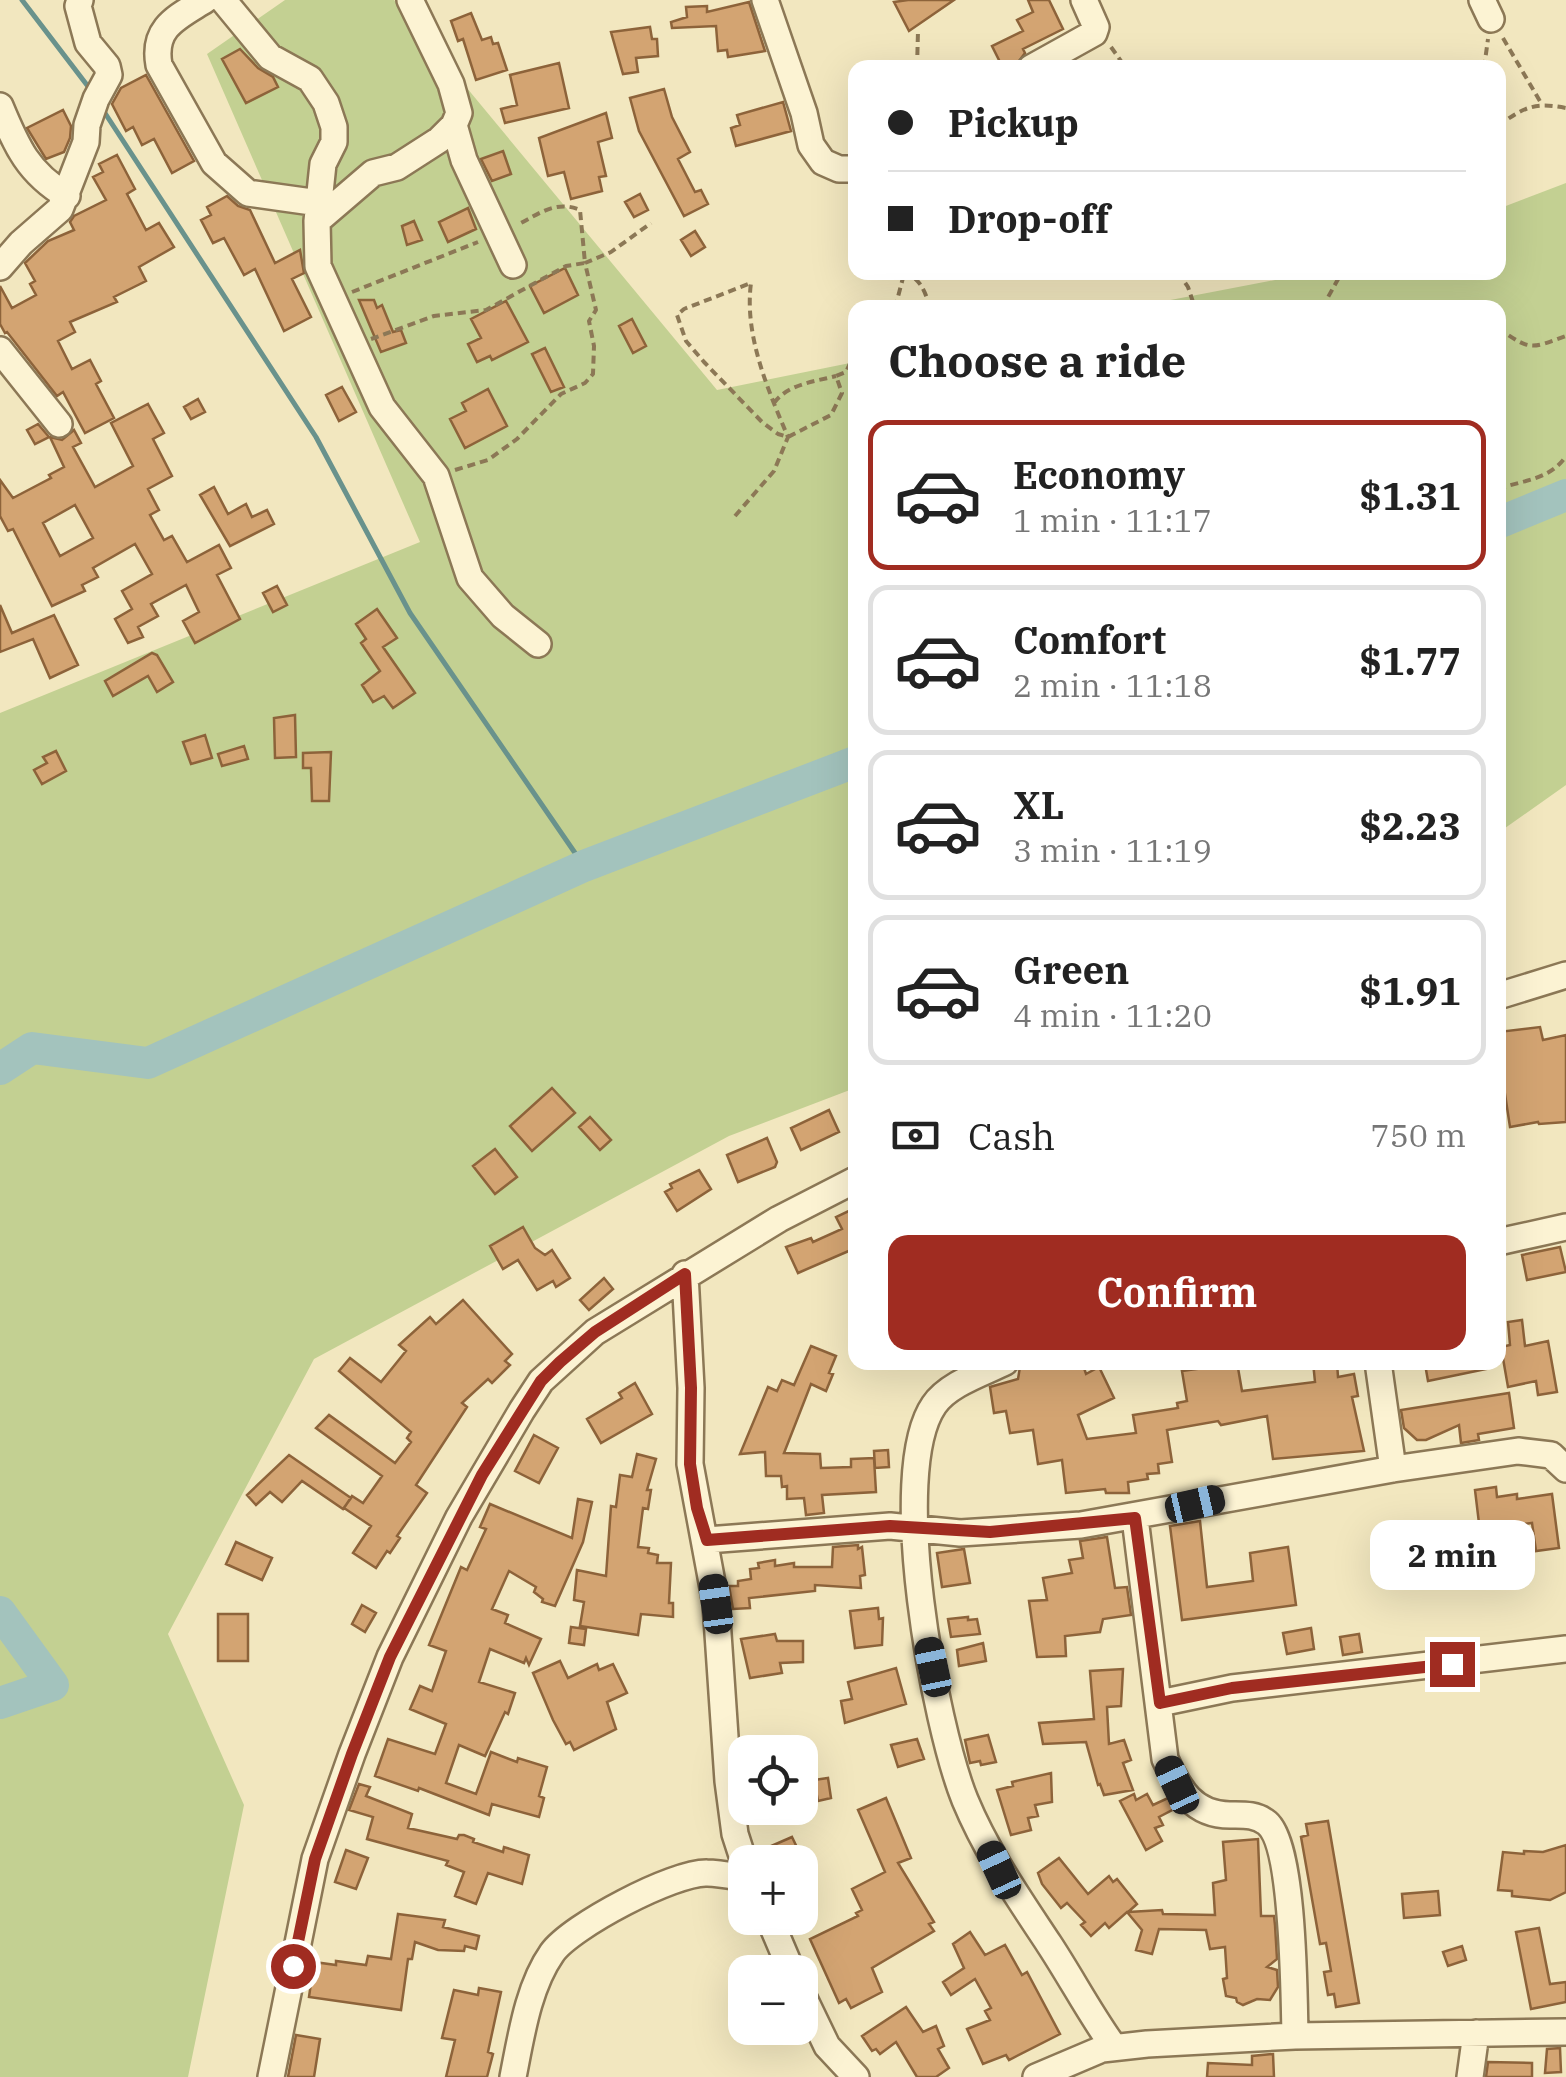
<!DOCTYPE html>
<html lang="en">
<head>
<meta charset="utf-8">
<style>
  :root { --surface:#fff; --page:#f6f6f6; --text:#222; --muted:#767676; --line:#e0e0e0; --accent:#a02c21 }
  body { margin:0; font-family:"IBM Plex Serif",serif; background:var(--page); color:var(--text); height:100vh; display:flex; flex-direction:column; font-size:38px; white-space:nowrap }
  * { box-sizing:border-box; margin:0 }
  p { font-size:32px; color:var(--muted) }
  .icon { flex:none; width:55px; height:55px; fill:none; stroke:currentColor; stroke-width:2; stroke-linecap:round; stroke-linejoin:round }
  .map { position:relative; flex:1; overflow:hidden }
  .side { position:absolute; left:848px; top:300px; width:658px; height:1070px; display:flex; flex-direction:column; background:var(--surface); border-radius:20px; box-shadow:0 10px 40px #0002 }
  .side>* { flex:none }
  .guide { position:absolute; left:848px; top:60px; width:658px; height:220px; border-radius:20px; box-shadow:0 10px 40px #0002; display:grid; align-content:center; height:220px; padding:0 40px; background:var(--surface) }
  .controls { position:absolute; left:728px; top:1735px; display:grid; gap:20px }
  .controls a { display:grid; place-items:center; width:90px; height:90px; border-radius:20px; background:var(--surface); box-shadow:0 10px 40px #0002; font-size:50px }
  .end { position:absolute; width:45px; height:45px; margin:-22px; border:12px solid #a02c21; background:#fff; box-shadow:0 0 0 5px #fff }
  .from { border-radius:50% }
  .bubble { position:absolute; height:70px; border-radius:20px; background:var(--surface); box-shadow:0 10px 40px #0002; font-size:32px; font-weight:700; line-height:70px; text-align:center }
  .car { position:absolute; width:30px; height:60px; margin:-30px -15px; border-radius:12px; box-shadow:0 0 8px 2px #0007; background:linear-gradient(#222 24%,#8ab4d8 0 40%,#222 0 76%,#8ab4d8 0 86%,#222 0) }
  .guide b { display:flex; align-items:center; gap:35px; height:95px; font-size:38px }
  .guide b+b { border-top:2px solid var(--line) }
  .guide i { width:25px; height:25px; background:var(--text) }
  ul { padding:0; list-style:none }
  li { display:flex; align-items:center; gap:30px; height:150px; margin:0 20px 15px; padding:0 20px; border:5px solid var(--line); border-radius:20px }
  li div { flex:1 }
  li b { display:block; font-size:38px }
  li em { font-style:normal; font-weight:700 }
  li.on { border-color:var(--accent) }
  li>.icon { width:90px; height:90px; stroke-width:1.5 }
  h2 { padding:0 40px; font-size:45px; line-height:120px }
  .pay { display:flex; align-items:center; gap:25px; height:110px; padding:0 40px; font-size:38px }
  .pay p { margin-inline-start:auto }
  .action { display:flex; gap:20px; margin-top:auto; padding:20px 40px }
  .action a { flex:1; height:115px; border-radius:20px; background:var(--accent); color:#fff; font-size:40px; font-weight:700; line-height:115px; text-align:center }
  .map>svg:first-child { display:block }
  .green { fill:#c3d092 }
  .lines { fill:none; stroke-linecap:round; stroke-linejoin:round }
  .stream { stroke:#69928c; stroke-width:5 }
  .river { stroke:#a3c3bd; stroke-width:32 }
  .building { fill:#d3a472; stroke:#8d633a; stroke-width:2.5; fill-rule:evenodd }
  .minor-casing { stroke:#8c7856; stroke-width:30 }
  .path { stroke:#8c7856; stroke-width:4; stroke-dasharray:8 5; stroke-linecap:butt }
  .minor { stroke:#fcf3d3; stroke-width:25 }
  .route { stroke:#a02c21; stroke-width:12 }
</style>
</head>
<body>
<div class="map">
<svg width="1566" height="2077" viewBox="0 0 1566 2077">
  <rect width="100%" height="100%" fill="#f2e7bf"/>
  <path class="green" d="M285 0H394L717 390 855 362V1088L729 1136 314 1359 168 1634 244 1805 188 2077H0V713L420 542 207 54Z
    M1566 183V785L1498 833V308L1134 307 1311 273 1498 272V209Z"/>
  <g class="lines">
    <path class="stream" d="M22 0 90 89
      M101 107 316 437 410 613 584 866"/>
    <path class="river" d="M1498 523 1566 495
      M0 1069 32 1048 148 1063 584 866 855 762
      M0 1612 53 1685 0 1703"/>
  </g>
  <path class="building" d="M908 0H954L909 31 894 2Z
    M1028 0H1049L1063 29 1023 49 1025 53 1016 65 1003 68 992 46 1023 31 1017 20 1033 12Z
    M749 2 765 51 728 57 727 50 718 51 716 26 672 28 671 22 687 17 686 7 707 6V12Z
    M471 13 482 40 491 37 493 44 498 43 507 70 476 80 463 39 458 41 451 21Z
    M650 27 652 39H657L658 56 636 58 638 72 623 74 611 32Z
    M240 49 258 68 273 77 278 87 246 103 222 59Z
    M559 63 569 108 505 123 501 109 517 105 510 75Z
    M146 75 194 161 172 173 154 139 142 145 133 127 126 131 112 104 121 88Z
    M664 89 672 117 690 152 678 159 695 192 701 190 708 204 684 216 639 131 630 98Z
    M783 102 791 131 736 146 731 128 740 125 737 115Z
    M63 110 71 126 70 138 64 152 46 159 27 128Z
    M606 113 612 138 598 142 606 176 599 177 602 191 571 199 564 172 548 176 539 138Z
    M503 151 511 174 492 181 481 159Z
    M117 155 135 189 127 194 146 230 159 223 174 247 139 267 146 281 114 297 117 302 70 322 75 332 58 341 72 369 90 360 101 381 96 384 114 418 85 433 63 392 57 396 7 332 5 333 0 324V286L12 308 36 295 30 284 35 281 25 263 48 241 74 230 70 222 74 216 106 200 93 177 103 172 99 164Z
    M640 194 648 210 634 217 625 202Z
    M227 196 238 206 250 210 275 263 300 250 304 273 292 279 311 317 284 331 255 269 244 275 224 238 213 243 201 220 211 215 207 207Z
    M468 208 476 229 448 242 439 222Z
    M414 221 422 240 407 245 402 226Z
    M695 231 705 247 691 256 681 240Z
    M565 268 578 295 544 313 530 286Z
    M359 300H374L377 308 382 305 393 332 401 330 406 343 381 352Z
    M506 301 528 342 492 360 490 356 477 362 468 344 481 338 471 319Z
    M632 319 646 346 633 353 619 326Z
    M545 348 564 387 551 392 532 354Z
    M342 387 356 412 339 421 326 395Z
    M488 389 507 426 465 448 450 419 466 411 462 403Z
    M198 399 205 412 191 419 184 407Z
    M148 404 164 433 153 439 172 476 148 489 159 510 150 515 164 540 172 536 187 562 219 545 231 568 217 575 240 619 195 643 183 621 199 612 186 585 151 604 158 616 138 627 143 637 128 643 115 619 132 609 122 591 152 574 135 544 93 568 98 577 82 585 85 591 52 606 13 529 8 531 0 516V480L13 498 51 478 49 475 64 467 50 437 62 440 74 430 81 443 73 447 95 487 133 466 111 423ZM75 505 93 538 60 556 43 523Z
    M38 424 49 437 35 444 27 430Z
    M214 487 228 514 246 504 252 517 267 510 274 524 230 546 200 495Z
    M277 586 287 605 273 612 263 593Z
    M0 605 12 633 54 615 78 665 50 678 33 639 0 652Z
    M377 609 397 638 383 647 415 693 393 708 384 696 373 702 362 685 380 671 361 643 366 639 356 624Z
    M152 653 157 655 173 682 157 692 148 676 113 696 105 681Z
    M295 715 296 757 275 758 274 718Z
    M205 735 212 758 191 764 183 742Z
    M244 746 248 759 222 766 218 754Z
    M56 751 66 771 42 784 34 770 47 763 43 757Z
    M331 752 329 801H312L311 768H303V753Z
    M1540 1027 1543 1040 1566 1035V1122L1539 1124 1538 1122 1510 1127 1503 1081 1498 1082V1032Z
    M552 1088 575 1113 532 1151 510 1126Z
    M829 1110 839 1132 801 1150 791 1128Z
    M590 1117 611 1140 600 1150 579 1127Z
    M767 1138 777 1162 775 1167 738 1182 727 1155Z
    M495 1149 517 1177 495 1194 473 1166Z
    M699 1170 711 1189 677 1211 665 1192 672 1188 670 1184Z
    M855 1208V1259L851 1250 798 1273 786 1247 811 1238 813 1242 842 1229 836 1217Z
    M523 1227 535 1248 545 1255 552 1250 570 1278 556 1287 553 1281 537 1290 518 1260 503 1269 490 1246Z
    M1560 1247 1566 1272 1527 1280 1522 1255Z
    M604 1278 613 1289 589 1310 580 1300Z
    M463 1300 512 1354 505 1361 510 1365 492 1383 488 1379 462 1403 467 1407 416 1485 427 1493 397 1536 400 1538 390 1553 387 1551 376 1568 353 1553 371 1526 344 1508 352 1496 363 1503 382 1476 316 1428 329 1415 395 1463 411 1442 407 1438 411 1432 339 1371 350 1358 381 1382 406 1351 399 1345 430 1317 436 1324Z
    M1522 1320 1525 1346 1548 1341 1557 1392 1538 1395 1536 1381 1508 1387 1501 1347 1510 1345 1508 1322Z
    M811 1346 836 1356 829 1373 833 1374 826 1391 811 1384 784 1453 820 1454 821 1468 851 1467V1459L874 1458 876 1492 822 1495 824 1513 806 1515 804 1498 787 1499V1486L782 1487 781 1476H766L765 1452 740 1454 768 1387 777 1391 782 1380 794 1385Z
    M1051 1362H1082L1086 1374 1099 1367 1114 1398 1078 1415 1087 1439 1136 1433 1133 1415 1178 1408 1177 1403 1187 1401 1182 1371 1204 1368 1203 1364 1237 1362 1242 1391 1315 1382 1313 1362H1337L1338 1377 1354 1374 1358 1396 1352 1397 1364 1451 1273 1459 1267 1416 1221 1425 1218 1421 1167 1430 1172 1462 1158 1464 1159 1473 1147 1474 1148 1479 1128 1482 1129 1493H1106L1105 1489 1066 1493 1062 1460 1038 1464 1033 1430 1010 1433 1006 1411 994 1413 990 1387 1018 1379 1020 1367Z
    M1434 1362H1485L1486 1369 1428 1381 1425 1364Z
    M635 1383 652 1414 601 1443 587 1419 622 1398 619 1393Z
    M1509 1393 1514 1428 1478 1434 1479 1440 1461 1443 1459 1425 1426 1440H1417L1404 1428 1401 1410Z
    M534 1435 558 1448 539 1483 515 1471Z
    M888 1450 889 1467 875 1468 874 1451Z
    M637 1454 656 1459 647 1490H651L648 1509 643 1508 638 1547 649 1548 648 1553 658 1555 657 1563H671L669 1603H673V1617L641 1614 638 1635 580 1626 584 1602 574 1600 577 1570 606 1576 611 1506 616 1507 620 1475 632 1477Z
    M289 1455 351 1498 343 1509 302 1481 282 1502 270 1492 256 1505 247 1495Z
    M1496 1487 1497 1497 1517 1494V1499L1552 1494 1559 1548 1536 1551 1532 1523 1501 1527 1506 1571 1485 1573 1475 1490Z
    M578 1499 592 1502 583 1542 555 1606 542 1602 543 1599 534 1592 536 1587 509 1571 492 1609 508 1615 505 1623 541 1639 529 1665 526 1658 524 1663 490 1649 479 1682 515 1693 508 1714 505 1712 485 1756 459 1745 446 1783 476 1794 491 1752 517 1762 518 1758 547 1767 539 1796 544 1798 539 1817 492 1804 489 1815 419 1788 418 1791 375 1776 388 1739 435 1754 446 1724 410 1709 420 1686 432 1691 446 1651 429 1645 461 1567 467 1570 486 1529 480 1527 490 1504 572 1538Z
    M1200 1521 1207 1587 1253 1581 1250 1553 1288 1547 1296 1605 1182 1620 1170 1526Z
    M1107 1537 1115 1588 1127 1587 1131 1615 1103 1619 1100 1632 1065 1636 1066 1656 1037 1657 1029 1601 1047 1600 1043 1578 1072 1573 1069 1560 1083 1558 1080 1541Z
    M236 1542 272 1558 262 1580 226 1564Z
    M858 1545V1549L862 1547 865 1575 860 1576 861 1588 815 1585V1591L749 1598 750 1608 733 1609 729 1586H738V1581L751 1579 750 1569 759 1568 758 1563 775 1560V1566L794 1563V1567H832L833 1547Z
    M964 1549 970 1583 942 1587 937 1553Z
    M362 1605 376 1613 365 1632 352 1624Z
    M878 1608 879 1619 883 1618 882 1645 855 1648 850 1611Z
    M218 1614H248V1661H218Z
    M968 1617V1620L977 1619 980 1634 951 1637 948 1619Z
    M571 1627 586 1629 584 1645 569 1643Z
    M1311 1628 1314 1649 1287 1654 1283 1633Z
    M775 1634 777 1641H803V1662L780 1663 782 1673 750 1678 741 1639Z
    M1359 1634 1362 1652 1343 1655 1340 1637Z
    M983 1643 986 1661 959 1666 957 1650Z
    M560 1661 568 1678 597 1664 599 1670 613 1664 627 1693 607 1702 616 1729 574 1750 570 1742 566 1744 553 1720 533 1673Z
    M896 1668 906 1704 845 1723 841 1701 852 1699 848 1682Z
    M1123 1669 1121 1706 1107 1707 1109 1744 1124 1740 1131 1760 1123 1763 1133 1790 1104 1795 1100 1784 1098 1785 1086 1742 1043 1744 1039 1723 1094 1719 1090 1671Z
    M988 1735 996 1762 981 1765 980 1761 970 1763 965 1740Z
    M917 1739 924 1759 898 1767 891 1745Z
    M1051 1773 1052 1802 1035 1805 1038 1816 1028 1818 1031 1830 1011 1835 997 1790 1013 1786 1012 1782Z
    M828 1778 831 1798 818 1801 814 1780Z
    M359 1784 370 1787 366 1796 412 1814 408 1828 457 1839 459 1835H464L474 1839 473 1842 503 1852 504 1847 529 1855 522 1884 488 1873 476 1904 455 1896 464 1872 446 1865 448 1861 367 1839 373 1817 349 1810Z
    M1134 1794 1136 1800 1147 1794 1153 1805 1168 1798 1176 1808 1159 1817 1163 1825 1155 1828 1162 1841 1146 1850 1120 1801Z
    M886 1798 911 1858 898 1863 934 1922 929 1924 934 1931 872 1968 882 1992 851 2008 846 1999 839 2003 810 1939 858 1916 856 1913 862 1910 852 1889 885 1872 858 1810Z
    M1328 1821 1359 2003 1336 2007 1334 1994 1328 1995 1324 1972 1331 1971 1326 1943 1320 1944 1301 1837 1308 1835 1306 1824Z
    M792 1837 804 1862H776L769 1847Z
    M1258 1839 1261 1916H1274L1275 1925 1277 1959 1267 1967 1277 1970 1278 1987 1270 2000 1257 1999 1243 2005 1237 2002 1236 1998 1226 1996 1223 1979 1227 1978 1225 1947 1210 1949 1206 1930 1159 1929 1152 1954 1136 1950 1142 1930 1127 1912 1109 1928 1105 1923 1091 1936 1081 1925 1085 1922 1067 1903 1061 1908 1042 1884 1038 1873 1059 1858 1088 1894 1109 1876 1113 1882 1117 1879 1137 1904 1128 1912 1162 1910 1163 1914 1215 1915 1213 1883 1226 1880 1223 1842Z
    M1566 1845V1892L1550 1900 1512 1896V1891L1498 1890 1503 1852 1524 1854V1851L1543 1852Z
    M346 1850 368 1858 356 1889 335 1882Z
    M1438 1891 1440 1915 1404 1918 1402 1894Z
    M398 1914 445 1920 443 1927 479 1936 476 1949 465 1946 464 1951 438 1950 415 1942 412 1959H408L401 2010 309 1997 314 1962 336 1965V1961L366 1965 368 1956 391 1959Z
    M1539 1928 1550 1984 1566 1982V2002L1531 2009 1516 1932Z
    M970 1932 985 1955 1005 1945 1022 1975 1027 1972 1060 2034 1009 2060 1006 2055 983 2064 967 2029 990 2020 985 2011 991 2008 975 1979 951 1995 943 1982 964 1968 953 1944Z
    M1462 1946 1466 1960 1448 1966 1443 1952Z
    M479 1988 501 1992 488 2052 493 2054 487 2077H446L455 2040 442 2038 454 1990 478 1995Z
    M906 2007 923 2032 936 2026 944 2046 938 2049 949 2068 936 2077H917L896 2042 880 2054 876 2049 872 2051 862 2036Z
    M296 2035 320 2039 314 2077H288Z
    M1560 2048 1561 2072 1545 2073 1547 2049Z
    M1273 2054 1274 2077H1207L1208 2063 1252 2065V2056Z
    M1488 2062 1532 2063V2077H1486Z"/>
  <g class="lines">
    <g class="minor-casing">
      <path id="minor" d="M205 0C178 17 152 27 159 65L214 163 248 193 319 203
        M223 0 270 57 310 79 326 103 334 127V142L323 164 317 221 318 266 382 407 436 476 470 578 503 616 538 644
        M765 0 804 113 811 145 823 162 839 169H855
        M1482 0 1491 19
        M1031 68 1094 33 1096 27 1084 0
        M0 106C17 147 28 173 67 196
        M454 125 464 160 513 265
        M317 221 373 173 397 167 439 140 454 125 459 113 451 84 410 0
        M0 267 21 243 60 209 86 142 87 125 96 99 109 75 107 66 88 43 78 6 80 0
        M0 350 59 424
        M1498 996 1566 975
        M1498 1242 1566 1227
        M685 1274 691 1388 690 1464 716 1604 728 1781 735 1834 745 1865
        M1005 1362C983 1373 948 1384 934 1405 887 1473 935 1726 965 1800 987 1853 1018 1897 1049 1944 1072 1979 1090 2014 1114 2047
        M1378 1362 1393 1469
        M1135 1518 1165 1759C1179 1789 1193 1815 1230 1815 1243 1815 1256 1814 1267 1823 1294 1846 1294 1997 1295 2036
        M707 1540 890 1526 960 1533 1081 1525 1393 1469 1518 1451 1551 1455 1566 1469
        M1160 1703 1232 1688 1566 1649
        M769 1918 792 1972
        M800 1990 827 2046 856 2077
        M271 2077 315 1859 352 1754 390 1657 459 1517 522 1410 541 1381 595 1332 779 1219 855 1180
        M513 2077C521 2037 528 1987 552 1953 571 1926 674 1872 707 1873 719 1873 733 1876 745 1878
        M1036 2077 1102 2049 1147 2044 1295 2036 1566 2032
        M1470 2077 1476 2033"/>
    </g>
    <path class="path" d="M1503 38 1541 103
      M1111 47 1126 68
      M917 68 918 31
      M1484 68 1488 39
      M1498 126C1524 107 1534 102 1566 108
      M904 272C921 279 925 291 930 308
      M1178 272 1188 287 1195 308
      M352 292 478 242
      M895 308 904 274
      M1060 308 1079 305 1091 308
      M1322 308 1342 272
      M1498 328C1531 351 1530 349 1566 336
      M371 339 434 316 486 310 566 266 585 263 580 210C557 200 540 213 519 224
      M774 403C788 384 813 382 836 376
      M455 470 488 460 517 439 561 394 585 383 593 374 594 346 589 321 596 310 585 263 611 252 651 223
      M1498 489C1523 480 1550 480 1566 456
      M735 516 774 471 788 437C768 390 744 335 751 283L684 309 677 315 686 341 704 362 762 422 778 434 788 437 831 415 842 393 836 376 846 372 855 353"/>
    <use href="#minor" class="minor"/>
  </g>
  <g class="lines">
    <path class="route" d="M293 1966 315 1859 352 1754 390 1657 482 1475 541 1381 560 1362 595 1332 685 1274 691 1388 690 1464 697 1508 707 1540 890 1526 990 1532 1135 1518 1160 1703 1232 1688 1452 1664"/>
  </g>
</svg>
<div class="controls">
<a><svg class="icon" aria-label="locate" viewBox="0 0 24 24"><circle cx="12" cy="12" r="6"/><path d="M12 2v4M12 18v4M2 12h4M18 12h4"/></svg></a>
<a>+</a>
<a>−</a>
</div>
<i class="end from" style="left:293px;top:1966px"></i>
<i class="end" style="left:1452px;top:1664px"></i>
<div class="bubble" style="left:1370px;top:1520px;width:165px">2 min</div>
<i class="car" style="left:1195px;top:1504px;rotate:77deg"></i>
<i class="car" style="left:716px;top:1604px;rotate:352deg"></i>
<i class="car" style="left:933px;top:1667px;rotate:348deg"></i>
<i class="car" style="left:1177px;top:1785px;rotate:335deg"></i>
<i class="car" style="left:999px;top:1870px;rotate:335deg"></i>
<div class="guide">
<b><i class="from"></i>Pickup</b>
<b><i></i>Drop-off</b>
</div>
<section class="side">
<h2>Choose a ride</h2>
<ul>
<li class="on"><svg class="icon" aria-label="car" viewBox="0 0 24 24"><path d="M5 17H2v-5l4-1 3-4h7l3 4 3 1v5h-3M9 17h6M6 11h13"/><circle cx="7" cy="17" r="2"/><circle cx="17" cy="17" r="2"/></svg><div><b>Economy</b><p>1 min · 11:17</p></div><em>$1.31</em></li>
<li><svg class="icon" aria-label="car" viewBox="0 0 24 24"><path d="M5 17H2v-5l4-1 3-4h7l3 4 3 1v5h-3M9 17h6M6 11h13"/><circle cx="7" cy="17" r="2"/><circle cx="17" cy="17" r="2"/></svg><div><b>Comfort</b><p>2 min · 11:18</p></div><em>$1.77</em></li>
<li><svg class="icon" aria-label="car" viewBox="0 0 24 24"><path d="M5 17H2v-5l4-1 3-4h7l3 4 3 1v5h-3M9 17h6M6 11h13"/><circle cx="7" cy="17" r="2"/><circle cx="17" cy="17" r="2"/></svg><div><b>XL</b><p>3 min · 11:19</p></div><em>$2.23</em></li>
<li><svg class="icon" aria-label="car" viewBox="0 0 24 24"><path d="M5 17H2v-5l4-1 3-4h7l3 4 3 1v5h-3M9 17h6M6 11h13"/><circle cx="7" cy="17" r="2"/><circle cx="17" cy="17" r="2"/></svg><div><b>Green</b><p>4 min · 11:20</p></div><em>$1.91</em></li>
</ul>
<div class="pay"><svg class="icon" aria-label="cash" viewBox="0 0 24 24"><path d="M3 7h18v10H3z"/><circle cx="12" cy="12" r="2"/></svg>Cash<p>750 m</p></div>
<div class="action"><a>Confirm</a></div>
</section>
</div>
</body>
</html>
